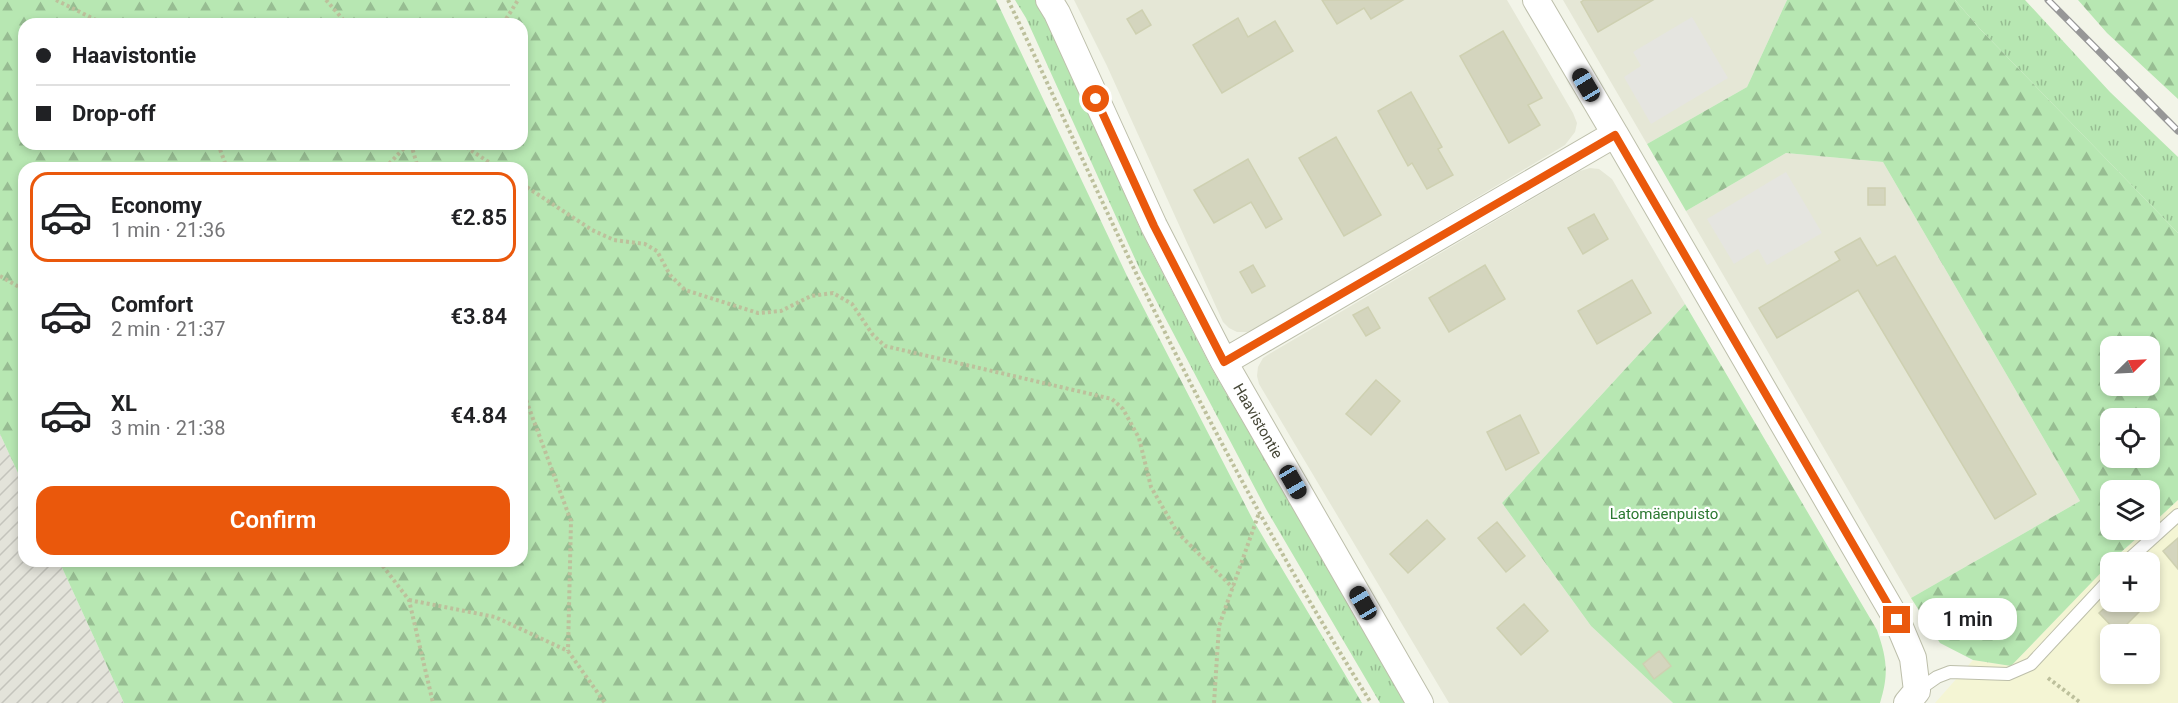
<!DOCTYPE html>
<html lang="en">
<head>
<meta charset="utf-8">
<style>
  :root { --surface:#fff; --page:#f6f6f6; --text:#202124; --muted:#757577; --line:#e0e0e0; --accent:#ea580c }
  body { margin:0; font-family:Roboto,sans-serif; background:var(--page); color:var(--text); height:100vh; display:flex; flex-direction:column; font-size:22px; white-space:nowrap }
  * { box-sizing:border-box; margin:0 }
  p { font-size:20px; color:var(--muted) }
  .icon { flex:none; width:33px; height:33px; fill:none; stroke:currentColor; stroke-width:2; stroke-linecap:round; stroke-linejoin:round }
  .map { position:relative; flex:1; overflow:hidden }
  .details { position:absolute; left:18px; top:162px; width:510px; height:405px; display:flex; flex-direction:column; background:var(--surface); border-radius:18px; box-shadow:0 3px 9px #0003 }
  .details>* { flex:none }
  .guide { position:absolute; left:18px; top:18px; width:510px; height:132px; border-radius:18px; box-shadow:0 3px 9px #0003; display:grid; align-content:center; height:132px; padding:0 18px; background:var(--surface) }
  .needle { width:39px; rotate:66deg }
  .controls { position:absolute; left:2100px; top:336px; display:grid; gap:12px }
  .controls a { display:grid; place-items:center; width:60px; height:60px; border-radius:12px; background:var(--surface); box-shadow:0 3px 9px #0003; font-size:30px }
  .end { position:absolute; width:27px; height:27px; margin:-14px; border:8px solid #ea580c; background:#fff; box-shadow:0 0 0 3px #fff }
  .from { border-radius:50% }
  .bubble { position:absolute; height:42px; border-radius:18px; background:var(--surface); box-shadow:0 3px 9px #0003; font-size:20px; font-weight:600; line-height:42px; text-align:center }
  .car { position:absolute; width:18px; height:36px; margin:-18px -9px; border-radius:8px; box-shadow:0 0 4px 2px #0007; background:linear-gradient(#222 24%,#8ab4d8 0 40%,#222 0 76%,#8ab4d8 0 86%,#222 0) }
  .guide b { display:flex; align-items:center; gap:21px; height:57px; font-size:22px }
  .guide b+b { border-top:2px solid var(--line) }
  .guide i { width:15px; height:15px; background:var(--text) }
  ul { padding:10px 0 0; list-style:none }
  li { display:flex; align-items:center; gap:18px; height:90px; margin:0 12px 9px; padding:0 6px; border:3px solid transparent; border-radius:18px }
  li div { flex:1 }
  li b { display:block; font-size:22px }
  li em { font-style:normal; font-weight:600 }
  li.selected { border-color:var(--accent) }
  li>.icon { width:54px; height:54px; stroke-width:1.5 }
  .cta { display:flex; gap:12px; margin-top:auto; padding:12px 18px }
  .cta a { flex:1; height:69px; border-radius:18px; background:var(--accent); color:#fff; font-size:24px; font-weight:600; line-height:69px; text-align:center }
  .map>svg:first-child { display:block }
  .residential { fill:#e5e7d6 }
  .commercial { fill:#f4f5d4; fill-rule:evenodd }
  .industrial { fill:url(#industrial-furrows) }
  .grass { fill:url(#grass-tufts) }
  .forest { fill:url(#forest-firs); fill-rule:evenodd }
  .parking { fill:#e5e5e0 }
  .building { fill:#d4d5be; stroke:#ced0b1; stroke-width:1.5 }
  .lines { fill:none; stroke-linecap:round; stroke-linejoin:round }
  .service-casing { stroke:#bdbfab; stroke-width:14 }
  .minor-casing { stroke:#bdbfab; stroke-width:28 }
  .path { stroke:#bdc09c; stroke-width:4; stroke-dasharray:3 3; stroke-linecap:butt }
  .service { stroke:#fff; stroke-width:12 }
  .minor { stroke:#fff; stroke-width:26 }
  .rail-casing { stroke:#979797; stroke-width:7 }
  .rail { stroke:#fff; stroke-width:4.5; stroke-dasharray:14; stroke-linecap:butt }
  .route { stroke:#ea580c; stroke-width:8 }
  .labels { text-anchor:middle; stroke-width:4.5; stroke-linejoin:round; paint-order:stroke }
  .street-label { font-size:15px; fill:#464737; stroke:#fff }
  .park-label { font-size:15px; fill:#2b7830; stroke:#fff }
</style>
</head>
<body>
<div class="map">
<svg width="2178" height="703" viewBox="0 0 2178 703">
  <defs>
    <pattern id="industrial-furrows" width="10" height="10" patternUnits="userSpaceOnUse" patternTransform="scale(1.5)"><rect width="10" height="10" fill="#e3e3da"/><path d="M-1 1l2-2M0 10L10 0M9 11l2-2" fill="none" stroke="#c4c4bc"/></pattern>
    <pattern id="grass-tufts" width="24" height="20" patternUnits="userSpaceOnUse" patternTransform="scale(1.5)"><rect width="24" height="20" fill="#b7e7b2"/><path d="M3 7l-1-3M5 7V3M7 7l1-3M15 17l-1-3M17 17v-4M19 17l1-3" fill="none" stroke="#97bd92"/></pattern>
    <pattern id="forest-firs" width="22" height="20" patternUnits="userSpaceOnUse" patternTransform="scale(1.5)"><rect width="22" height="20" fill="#b7e7b2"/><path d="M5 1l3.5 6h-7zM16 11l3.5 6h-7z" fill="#97bd92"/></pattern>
  </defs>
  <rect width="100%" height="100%" fill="#f2f4e8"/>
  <path class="residential" d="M1074 0H1507L1573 113 1577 123 1575 132 1565 145 1254 330 1247 332H1237L1229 328 1223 322 1107 66Z
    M1563 0H1787L1747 87 1647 144Z
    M1786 153 1883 162 2080 501 1911 598 1686 211Z
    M1590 168 1599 169 1612 179 1685 304 1502 503 1591 626 1673 703H1449L1259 384 1257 376 1258 367 1263 358 1269 354 1580 171Z"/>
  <path class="commercial" d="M2178 500V703H1935L1973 660 2011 666 2110 563V602H2150V562H2111L2146 530H2150V526ZM2110 634H2150V674H2110Z"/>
  <path class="industrial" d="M0 434 24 486V561H59L124 703H0Z"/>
  <path class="grass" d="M1015 0H1036L1047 19 1142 233 1212 369 1407 703H1380L1266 509 1141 272 1026 18Z
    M1955 0H2025L2110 92 2178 157V233L1981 30Z"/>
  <path class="forest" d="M0 0H996L1128 278 1253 520 1362 703H124L59 561H522V168H24V486L0 434ZM24 24H522V144H24Z
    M1787 0H1955L1981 30 2178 233V500L2150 526V490H2110V530H2146L2119 554 2011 666 1973 660 1940 643 1911 598 2080 501 1883 162 1786 153 1686 211 1647 144 1747 87ZM2110 346H2150V386H2110ZM2110 418H2150V458H2110Z
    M2078 0H2178V99L2107 33Z
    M1685 304 1877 630C1887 659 1889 674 1880 703H1673L1591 626 1502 503Z"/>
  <path class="parking" d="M1692 17 1728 78 1651 124 1624 77 1641 66 1633 52Z
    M1786 172 1822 233 1767 265 1758 249 1734 264 1707 219Z"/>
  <path class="building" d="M1322 0H1403L1371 19 1364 8 1337 24Z
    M1584 0H1653L1598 32 1581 2Z
    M1142 10 1151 25 1136 34 1127 19Z
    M1238 18 1248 37 1275 21 1293 51 1222 93 1193 45Z
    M1503 31 1542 98 1528 105 1540 125 1509 143 1460 56Z
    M1411 92 1442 147 1438 149 1453 175 1427 189 1412 163 1408 166 1378 111Z
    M1336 137 1381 215 1344 236 1299 158Z
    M1248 159 1282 219 1266 228 1251 202 1214 223 1194 190Z
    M1868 188H1885V205H1868Z
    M1594 214 1608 239 1583 254 1568 228Z
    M1860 238 1877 266 1895 256 2036 494 1995 519 1858 290 1777 338 1759 308 1840 260 1835 252Z
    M1253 265 1265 286 1252 293 1240 272Z
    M1485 265 1505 299 1449 332 1429 298Z
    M1632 280 1651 313 1597 344 1578 311Z
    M1368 307 1380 328 1366 336 1353 315Z
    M1376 380 1400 401 1371 435 1346 414Z
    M1520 415 1539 453 1506 470 1487 432Z
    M1427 520 1445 539 1408 573 1390 554Z
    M1497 522 1525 556 1506 572 1478 538Z
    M2178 538V569L2163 551Z
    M2111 602H2135L2142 609 2118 633 2099 613Z
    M1524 604 1548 631 1521 655 1497 628Z
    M1659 651 1671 666 1654 679 1643 664Z"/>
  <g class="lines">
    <g class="service-casing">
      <path id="service" d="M2126 562 2178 515
        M1917 691 1937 677 1950 672 2008 674 2031 664 2110 579"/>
    </g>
    <g class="minor-casing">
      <path id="minor" d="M1049 0 1057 13 1154 226 1224 362 1420 703
        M1615 134 1897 620 1913 658 1917 691 1907 703
        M1224 362 1615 134 1536 0"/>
    </g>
    <path class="path" d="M56 0 104 24
      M326 0 347 24
      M1008 0C1052 91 1093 184 1137 275 1207 421 1285 565 1371 703
      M503 24 518 0
      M218 144 227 168
      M411 144 418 168
      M461 144 498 168
      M385 168 408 144
      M522 184 592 230 614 240 645 244 657 251 670 275 685 290 758 313 781 311 811 296 833 293 852 304 873 335 885 346 1112 399 1123 409 1139 438 1151 487 1177 532 1233 588
      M0 276 24 290
      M522 389 571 521 568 651
      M379 561 409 600 433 703
      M409 600 495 617 568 651 605 703
      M2048 678 2081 703
      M1214 703 1219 626 1259 513"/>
    <use href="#service" class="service"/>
    <use href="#minor" class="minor"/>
    <g class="rail-casing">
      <path id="rail" d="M2048 0 2178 131"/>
    </g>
    <use href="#rail" class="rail"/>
  </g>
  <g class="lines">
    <path class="route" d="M1096 99 1154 226 1224 362 1615 135 1897 620"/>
  </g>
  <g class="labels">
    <g class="street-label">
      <text transform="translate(1258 421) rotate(60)" y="5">Haavistontie</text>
    </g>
    <g class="park-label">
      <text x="1664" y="519">Latomäenpuisto</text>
    </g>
  </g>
</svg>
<div class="controls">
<a><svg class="needle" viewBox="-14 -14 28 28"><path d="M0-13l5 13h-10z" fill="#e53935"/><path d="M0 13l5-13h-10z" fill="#757577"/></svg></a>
<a><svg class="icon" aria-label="locate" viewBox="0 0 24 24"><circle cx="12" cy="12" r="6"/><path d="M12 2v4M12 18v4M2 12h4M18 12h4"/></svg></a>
<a><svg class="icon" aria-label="layers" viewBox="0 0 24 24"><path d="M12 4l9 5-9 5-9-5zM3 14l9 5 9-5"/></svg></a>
<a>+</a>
<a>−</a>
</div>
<i class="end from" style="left:1096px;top:99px"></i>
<i class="end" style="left:1897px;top:620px"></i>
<div class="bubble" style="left:1918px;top:598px;width:99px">1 min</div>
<i class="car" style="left:1586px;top:85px;rotate:329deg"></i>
<i class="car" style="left:1293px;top:482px;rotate:150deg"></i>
<i class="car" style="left:1363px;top:603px;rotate:330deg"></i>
<div class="guide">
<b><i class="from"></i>Haavistontie</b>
<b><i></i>Drop-off</b>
</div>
<section class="details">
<ul>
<li class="selected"><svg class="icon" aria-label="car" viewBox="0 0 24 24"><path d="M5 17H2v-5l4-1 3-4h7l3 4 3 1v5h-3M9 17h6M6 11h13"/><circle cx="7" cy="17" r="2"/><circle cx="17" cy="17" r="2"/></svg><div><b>Economy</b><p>1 min · 21:36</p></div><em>€2.85</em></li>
<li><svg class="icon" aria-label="car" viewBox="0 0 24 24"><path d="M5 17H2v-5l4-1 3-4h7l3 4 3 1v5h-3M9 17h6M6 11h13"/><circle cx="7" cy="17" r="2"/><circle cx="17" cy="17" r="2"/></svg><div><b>Comfort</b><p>2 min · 21:37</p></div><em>€3.84</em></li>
<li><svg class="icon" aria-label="car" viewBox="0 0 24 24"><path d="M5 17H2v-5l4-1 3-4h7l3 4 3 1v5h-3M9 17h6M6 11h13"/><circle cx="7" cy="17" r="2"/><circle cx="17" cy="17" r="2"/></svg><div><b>XL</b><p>3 min · 21:38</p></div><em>€4.84</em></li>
</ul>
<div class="cta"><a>Confirm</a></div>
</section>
</div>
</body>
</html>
